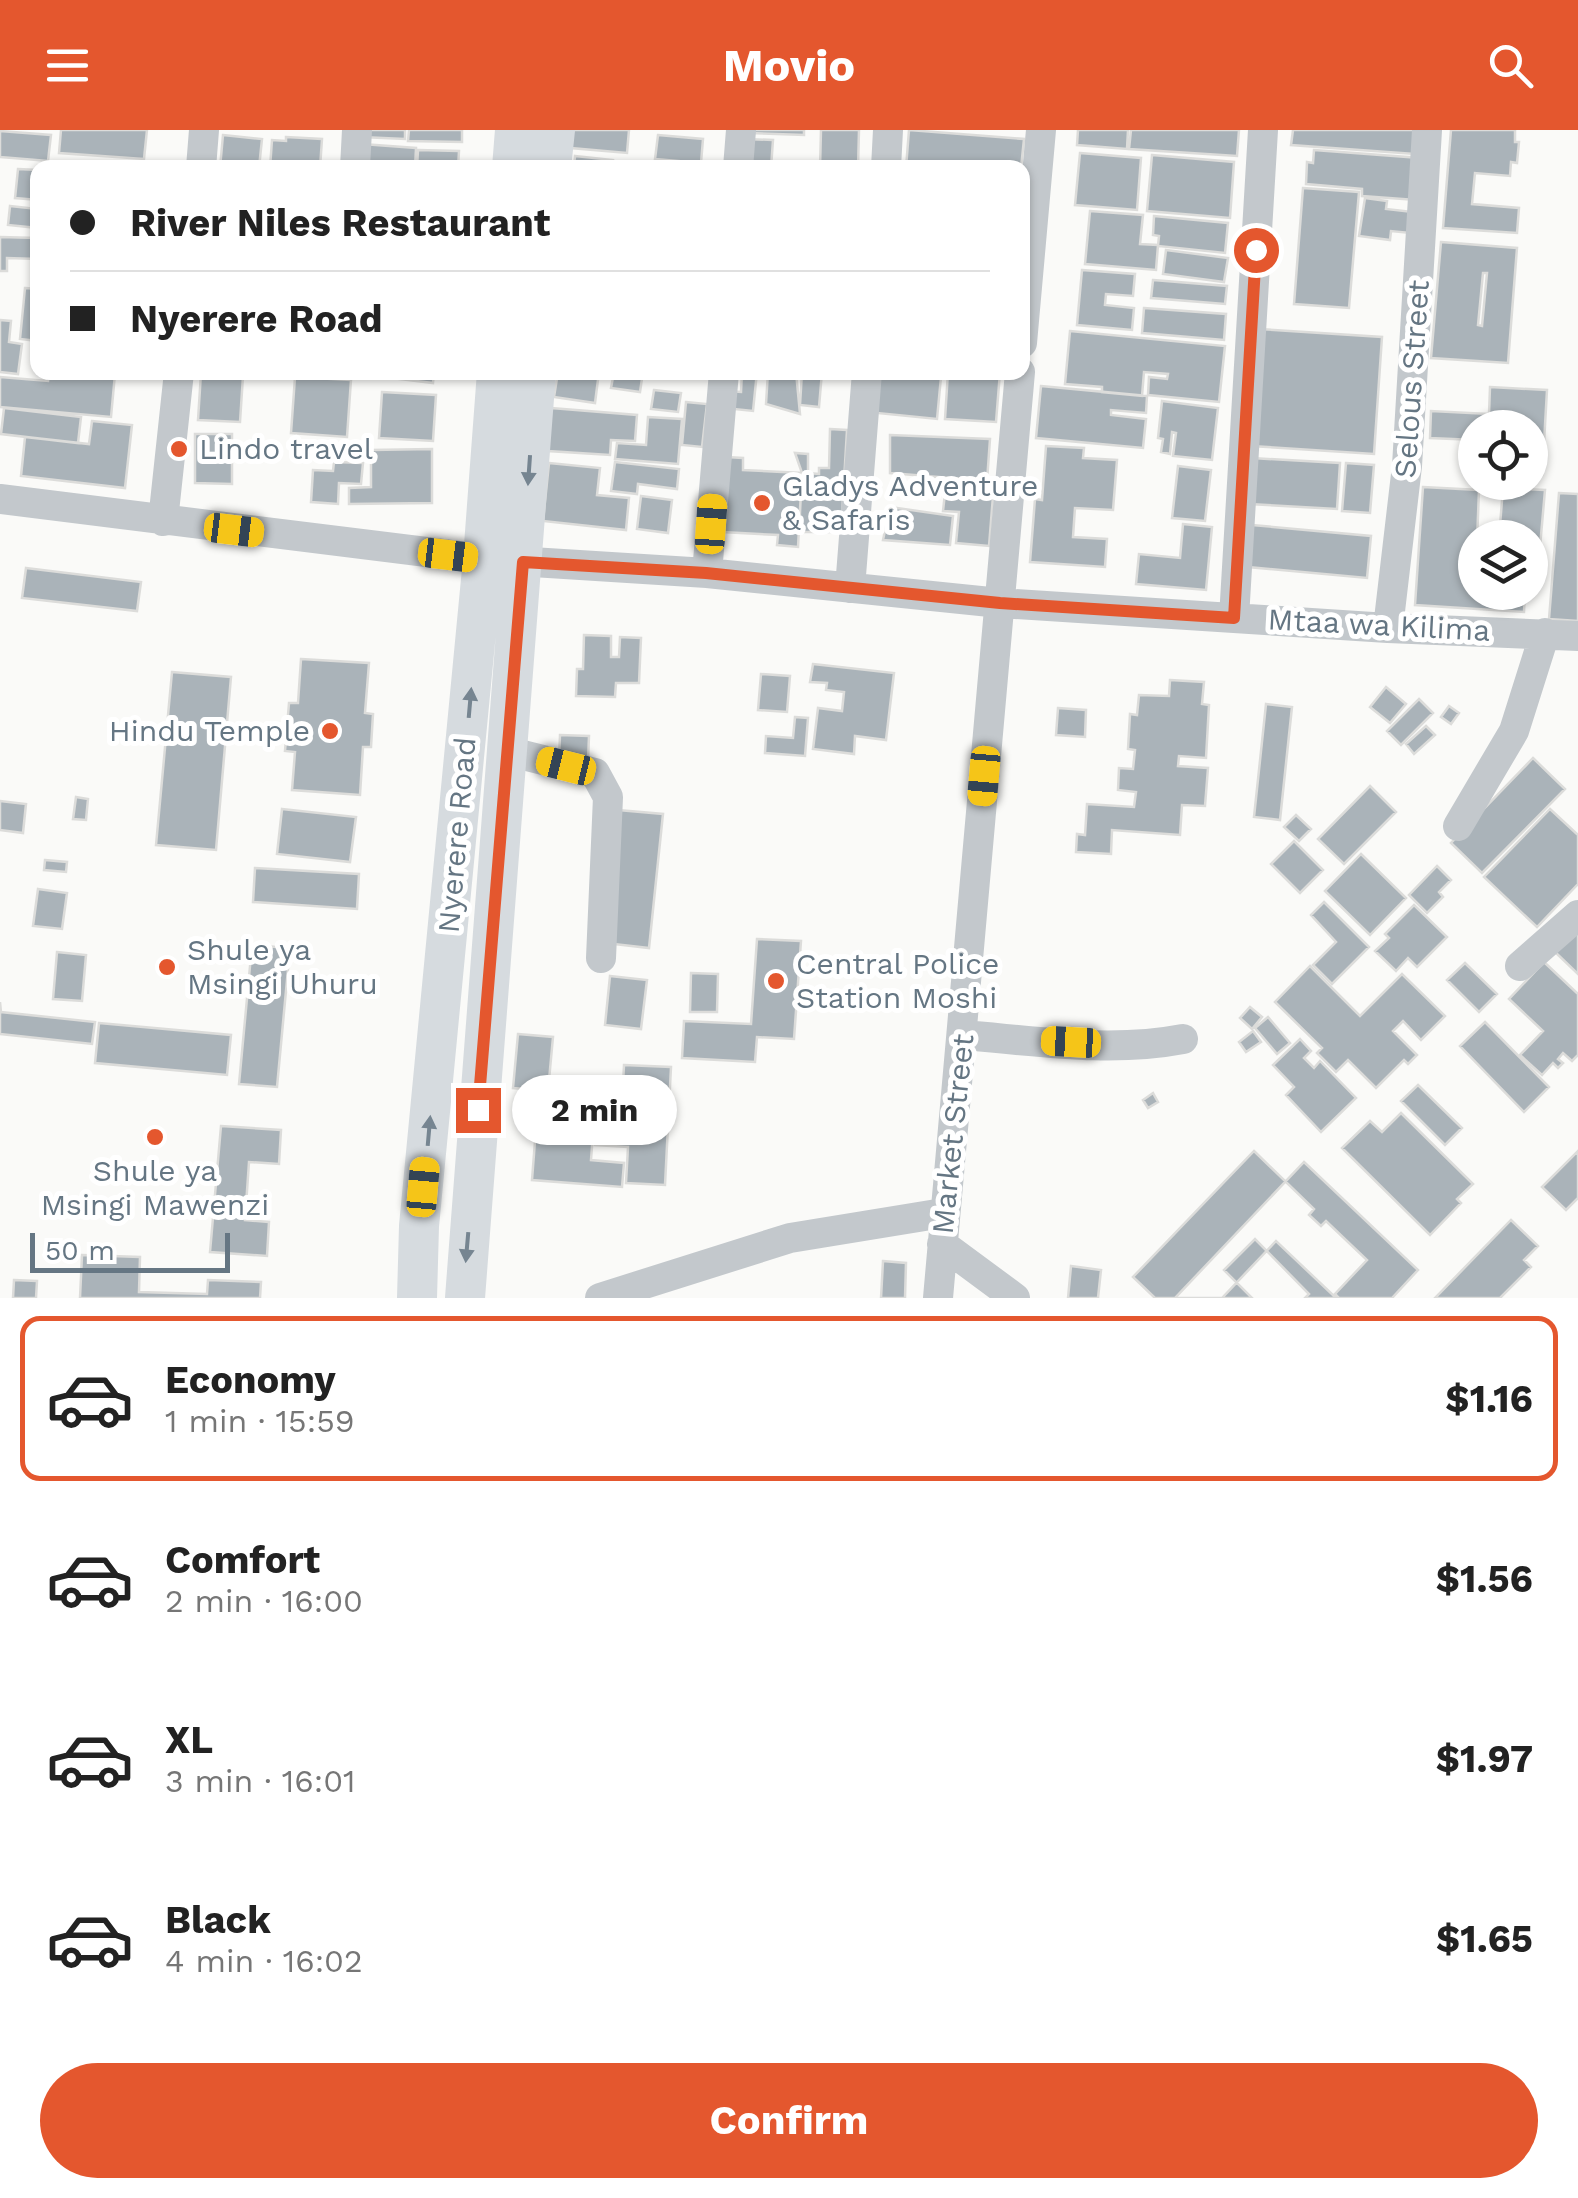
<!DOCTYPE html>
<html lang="en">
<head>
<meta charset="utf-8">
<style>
  :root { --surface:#fff; --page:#f6f6f6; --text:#222; --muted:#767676; --line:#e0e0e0; --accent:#e4572e }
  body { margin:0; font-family:"Work Sans",sans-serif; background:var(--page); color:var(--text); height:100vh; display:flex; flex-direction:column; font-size:38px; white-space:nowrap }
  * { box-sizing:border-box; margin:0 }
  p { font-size:32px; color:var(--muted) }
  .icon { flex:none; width:55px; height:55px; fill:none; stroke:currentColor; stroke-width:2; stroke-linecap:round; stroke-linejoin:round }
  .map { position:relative; height:1168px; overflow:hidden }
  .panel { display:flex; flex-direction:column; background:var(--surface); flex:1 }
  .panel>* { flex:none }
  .hud { position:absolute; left:30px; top:30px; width:1000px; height:220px; border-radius:20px; box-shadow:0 2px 8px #0004; display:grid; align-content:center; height:220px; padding:0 40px; background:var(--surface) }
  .controls { position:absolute; left:1458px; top:280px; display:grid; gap:20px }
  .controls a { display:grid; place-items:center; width:90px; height:90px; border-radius:50%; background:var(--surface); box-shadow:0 2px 8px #0004; font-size:50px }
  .scale { position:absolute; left:30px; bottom:25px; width:200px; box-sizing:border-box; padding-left:10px; border:5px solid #657683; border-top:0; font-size:28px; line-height:35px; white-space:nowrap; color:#657683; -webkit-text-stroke:8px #fff; paint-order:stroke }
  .end { position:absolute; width:45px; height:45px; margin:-22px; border:12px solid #e4572e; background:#fff; box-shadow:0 0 0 5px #fff }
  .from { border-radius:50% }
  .bubble { position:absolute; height:70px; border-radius:35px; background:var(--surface); box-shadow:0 2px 8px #0004; font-size:32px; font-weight:700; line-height:70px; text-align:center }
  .car { position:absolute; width:30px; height:60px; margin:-30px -15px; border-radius:12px; box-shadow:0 0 8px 2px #0007; background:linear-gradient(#f5c518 24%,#345 0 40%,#f5c518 0 76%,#345 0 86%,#f5c518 0) }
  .hud b { display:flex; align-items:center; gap:35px; height:95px; font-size:38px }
  .hud b+b { border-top:2px solid var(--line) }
  .hud i { width:25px; height:25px; background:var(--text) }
  ul { padding:18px 0 0; list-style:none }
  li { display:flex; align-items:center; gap:30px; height:165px; margin:0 20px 15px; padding:0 20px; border:5px solid transparent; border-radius:20px }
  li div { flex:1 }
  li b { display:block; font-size:38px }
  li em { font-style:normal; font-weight:700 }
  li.on { border-color:var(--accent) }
  li>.icon { width:90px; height:90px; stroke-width:1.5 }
  .button { display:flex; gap:20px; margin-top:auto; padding:20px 40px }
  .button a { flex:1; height:115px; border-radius:60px; background:var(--accent); color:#fff; font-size:40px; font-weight:700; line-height:115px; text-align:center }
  header { display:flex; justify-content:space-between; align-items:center; height:130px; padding:0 40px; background:var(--accent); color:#fff; font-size:45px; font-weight:700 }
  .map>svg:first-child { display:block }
  .building { fill:#aab3b9; stroke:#dcdcda; stroke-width:2.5; fill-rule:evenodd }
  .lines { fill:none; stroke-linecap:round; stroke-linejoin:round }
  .minor { stroke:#c3c8cc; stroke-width:30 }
  .major { stroke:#d6dbdf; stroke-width:40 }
  .oneway { fill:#768591 }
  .route { stroke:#e4572e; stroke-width:12 }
  .poi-dot { fill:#e4572e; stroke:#fff; stroke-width:4 }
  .labels { text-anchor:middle; stroke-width:10; stroke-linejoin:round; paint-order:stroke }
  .street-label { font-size:30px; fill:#657683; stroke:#fff }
  .poi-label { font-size:30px; fill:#657683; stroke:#fff; text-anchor:start }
</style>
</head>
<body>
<header><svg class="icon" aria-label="menu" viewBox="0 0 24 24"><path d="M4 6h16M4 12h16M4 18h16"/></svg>Movio<svg class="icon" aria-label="search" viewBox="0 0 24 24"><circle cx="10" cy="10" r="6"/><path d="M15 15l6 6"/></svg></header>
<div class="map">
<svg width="1578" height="1168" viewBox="0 0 1578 1168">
  <rect width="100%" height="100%" fill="#fafaf8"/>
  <path class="building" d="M61 0H147L144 29 59 23Z
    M361 0H405V9L361 7Z
    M409 0H462V12L408 11Z
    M572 0H629L627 23 571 18Z
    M750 0H804V5L750 3Z
    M821 0H859L858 38H820Z
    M909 0 1024 9 1021 38H906Z
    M1078 0H1128L1127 19 1077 15Z
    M1131 0H1239L1237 26 1129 19Z
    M1293 0H1417L1415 24 1291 15Z
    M1451 0H1515V12H1519L1517 33 1511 32 1510 46 1475 43 1472 74 1519 78 1517 103 1443 98Z
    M0 1 51 5 48 31 0 27Z
    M223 5 262 9 259 38H220Z
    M658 5 703 9 701 33 655 29Z
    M286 7 322 9 320 38H270L272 10 286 11Z
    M745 9 773 10 771 38H743Z
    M362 14 416 18 415 38H360Z
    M418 20 459 21 458 38H417Z
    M1314 20 1420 28 1416 70 1362 66V59L1306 54 1307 32 1313 33Z
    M1080 23 1141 28 1137 80 1075 75Z
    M1152 25 1234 32 1230 88 1147 81Z
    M575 26 613 30 612 38H574Z
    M18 39 38 40V70L15 68Z
    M1303 58 1359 62 1349 178 1294 174Z
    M1365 68 1387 71 1386 79 1413 82 1410 103 1391 101 1390 110 1359 106Z
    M10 76 38 79V98L8 95Z
    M1090 81 1143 85 1140 114 1158 115 1156 140 1085 134Z
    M1154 86 1228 93 1225 123 1158 116 1159 106 1153 105Z
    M0 107 38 108V129L7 128V141H0Z
    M1441 112 1517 118 1508 233 1431 228ZM1483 143H1487L1482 196 1478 195Z
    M1166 120 1228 128 1224 152 1163 144Z
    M1082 140 1135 144 1133 166 1106 164 1105 175 1134 178 1132 200 1077 195Z
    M1153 150 1227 156 1225 174 1151 168Z
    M25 158 38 159V211L20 209Z
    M1144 178 1226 184 1224 210 1142 203Z
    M0 190 11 191 9 212 22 214 18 244 0 242Z
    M1259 199 1382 207 1374 324 1251 316Z
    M1070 201 1225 216 1219 272 1148 265 1149 247 1167 249 1168 244 1144 242 1142 266 1102 262V257L1065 254Z
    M49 242 115 244 111 287 0 277V247L48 251Z
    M356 242H380V248L356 247Z
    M384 242H434L433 253 383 247Z
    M558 242H599L595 273 554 267Z
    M614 242H643L640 262 611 258Z
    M742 242H757L753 281 724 278 726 261 741 262Z
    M768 242H796L800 284 766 274Z
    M802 242H822L819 277 800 275Z
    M871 242 941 247 937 289 867 282Z
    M948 242H1000L996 292 945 289Z
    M201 243 243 246 240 292 198 290Z
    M295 247 351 250 347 307 291 303Z
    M1041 256 1147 266 1146 283 1111 280V285L1146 289 1143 318 1036 308Z
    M1490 257 1547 260 1544 313H1530V298H1475V310L1430 308 1431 281 1489 284Z
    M654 260 681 263 678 282 651 279Z
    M382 262 436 265 433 311 379 308Z
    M1162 271 1218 278 1212 330 1173 326 1176 303 1172 302 1170 324 1161 322 1163 309 1158 308Z
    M686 272 707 274 702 317 682 315Z
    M4 278 81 287 78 313 1 304Z
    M551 278 637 285 635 311 611 310 610 325 548 321Z
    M648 287 682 289 678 334 615 329 617 313 646 315Z
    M92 291 132 295 125 358 21 346 25 307 89 314Z
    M830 299 847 300 841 402H799L802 343 795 323 808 324V343L819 344V338H829Z
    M195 304H232V354L195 353Z
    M890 305 990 309 987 351 890 343Z
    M1046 316 1084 318 1083 328 1117 330 1113 380 1075 378 1073 407 1107 409 1105 437 1030 432 1035 369 1042 370Z
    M432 319V373L349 374V358L371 357V320Z
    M1530 321 1544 322 1542 345H1530Z
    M726 327 743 328V340L802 343 798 417 777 415 778 405 722 402Z
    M1252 328 1340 333 1337 379 1249 374Z
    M334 332 363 333 361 354 339 353 338 374 311 372 313 340 333 341Z
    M615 332 679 339 677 359 638 354 637 364 611 361Z
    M549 333 600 338 597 365 629 368 626 400 543 391Z
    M1346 333 1374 335 1370 383 1342 381Z
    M1178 336 1211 340 1205 391 1172 388Z
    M1423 357 1479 360 1475 462H1525L1524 482 1415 475Z
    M1503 358 1545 360 1540 417H1530V408H1499Z
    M945 363 993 366 989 416 956 413 959 382 943 381Z
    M1559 363 1578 364V491L1549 489Z
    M641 366 672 370 668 403 637 399Z
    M890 377 953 386 950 415 883 410Z
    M1183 394 1212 397 1206 460 1136 454 1139 424 1180 428Z
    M1252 395 1371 406 1367 448 1248 437Z
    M26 438 141 452 137 481 22 468Z
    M584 505 611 506V527H619L620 507 641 508 639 553H616L615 567 576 566 577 539H583Z
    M301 529 369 533 365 583 373 584 371 617H363L360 665 292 660 295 622 285 621 289 573H298Z
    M813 534 894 543 886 610 855 606 854 624 813 619 818 578 842 581 844 562 826 560 827 553 810 552Z
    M172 542 231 547 216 720 156 715Z
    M761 544 790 546 787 582 758 580Z
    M1170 550 1204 552 1202 574 1209 575 1206 628 1179 626 1178 636 1208 638 1205 676 1182 675 1180 705 1112 700 1111 724 1076 722 1077 704 1085 705 1087 674 1134 677 1136 662 1118 660 1119 638 1133 639 1135 620 1128 619 1130 584 1137 585 1139 565 1169 566Z
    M1386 557 1406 574 1390 593 1370 577Z
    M1419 569 1433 583 1401 615 1387 601Z
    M1266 574 1292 577 1280 690 1254 687Z
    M1449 576 1459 583 1451 594 1441 587Z
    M1058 578 1086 580 1085 607 1056 605Z
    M795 587 808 588 805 626 765 623 766 606 793 608Z
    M1426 596 1435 605 1414 624 1406 614Z
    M560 605 589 606 588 631 559 629Z
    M1533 628 1565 659 1482 743 1451 713Z
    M1370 656 1396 682 1344 734 1318 709Z
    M76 667 88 669 86 690 73 689Z
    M0 671 26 674 23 703 0 700Z
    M282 679 356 687 350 732 277 724Z
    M1550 679 1578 705V754L1537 797 1484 747Z
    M618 680 663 684 649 818 605 813Z
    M1296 685 1311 699 1299 711 1284 697Z
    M1294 711 1323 740 1300 763 1271 734Z
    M1361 724 1406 768 1370 805 1325 761Z
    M45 730 67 732 66 742 44 740Z
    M1437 736 1451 750 1439 762 1443 767 1427 783 1409 765Z
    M255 738 359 744 357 779 253 772Z
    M38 759 67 763 62 799 33 796Z
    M1324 772 1369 817 1332 854 1313 835 1336 812 1311 785Z
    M1414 775 1447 807 1417 837 1408 828 1396 841 1375 821 1389 808 1385 804Z
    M1578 798V844L1555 822Z
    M757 809 801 811 794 909 757 907 755 932 682 928 684 891 751 894Z
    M252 815 290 818 277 957 239 954Z
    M57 822 86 825 82 871 53 869Z
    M1544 832 1578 864V925L1572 931 1563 923 1558 929 1563 933 1558 938 1553 933 1542 945 1520 925 1543 901 1509 869Z
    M1465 833 1497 864 1479 882 1447 850Z
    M1310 836 1360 886 1402 844 1445 886 1421 910 1403 891 1393 901 1417 925 1408 934 1404 930 1376 958 1348 930 1336 942 1317 923 1322 918 1275 872Z
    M691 843 718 844 717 882H690Z
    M610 846 647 850 641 899 605 895Z
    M0 872 1 882 95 892 92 914 0 904Z
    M1250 877 1262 887 1252 899 1240 888Z
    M1268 887 1290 913 1277 924 1255 898Z
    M1485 892 1549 957 1524 982 1460 916Z
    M99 893 231 905 227 945 95 933Z
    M1253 901 1261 912 1246 922 1239 912Z
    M518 904 553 907 548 961 513 958Z
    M1300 909 1311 921 1304 928 1314 938 1320 931 1356 968 1321 1002 1286 965 1294 957 1273 935Z
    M624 935 671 937 665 1055 626 1053 628 1017 595 1015 597 972 622 973Z
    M1418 955 1462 998 1445 1015 1401 971Z
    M1153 963 1158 972 1148 978 1143 970Z
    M538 972 595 976 591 1030 624 1033 622 1057 532 1050Z
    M1401 983 1473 1054 1457 1069 1461 1073 1430 1105 1342 1018 1370 991 1382 1002Z
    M221 996 281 1000 279 1034 249 1032 245 1090 269 1092 267 1126 210 1122Z
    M1254 1021 1314 1079 1309 1085 1321 1096 1326 1091 1367 1130 1335 1164 1339 1168H1305L1309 1164 1255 1109 1224 1140 1252 1168H1155L1133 1147Z
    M1578 1021V1068L1566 1080 1542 1057Z
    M1304 1032 1418 1140 1392 1168H1336L1276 1111 1222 1168H1175Z
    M1511 1090 1538 1116 1524 1130 1531 1137 1500 1168H1435Z
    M82 1125 140 1127 139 1162 207 1164 208 1150 261 1152 260 1168H80Z
    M883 1131 906 1133 905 1168H881Z
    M1071 1136 1101 1140 1098 1168H1068Z
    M14 1150 37 1151 36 1168H13Z"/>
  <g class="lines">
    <path class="minor" d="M201 38 204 0
      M355 38 357 0
      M738 38 741 0
      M886 38 888 0
      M1022 213 1041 0
      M0 369 483 429 707 443 1000 473 1388 498 1578 506
      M163 391 179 242
      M707 443 724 242
      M850 458 867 242
      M1234 488 1263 0
      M1388 498 1407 336 1427 0
      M507 621 595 643 608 667 601 828
      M1458 696 1514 601 1545 503
      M1520 836 1578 785
      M963 905C1037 911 1110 923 1183 909
      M942 1114 1015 1168
      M600 1168 790 1108 943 1083
      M938 1168 1020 242"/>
    <path class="major" d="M512 38 515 0
      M551 38 555 0
      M417 1168 419 1096 483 429 497 242
      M465 1168 536 242"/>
  </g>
  <defs><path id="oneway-solid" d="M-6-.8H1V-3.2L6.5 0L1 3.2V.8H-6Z" transform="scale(2.5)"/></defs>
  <g class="oneway">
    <use href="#oneway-solid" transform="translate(529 340) rotate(94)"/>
    <use href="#oneway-solid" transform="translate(470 573) rotate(-85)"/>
    <use href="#oneway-solid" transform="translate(429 1001) rotate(-85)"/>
    <use href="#oneway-solid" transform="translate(467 1117) rotate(95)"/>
  </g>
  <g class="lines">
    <path class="route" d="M478 980 523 432 706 443 1000 473 1234 488 1256 120"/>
  </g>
  <g class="poi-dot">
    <circle cx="179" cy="319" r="10"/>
    <circle cx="762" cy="373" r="10"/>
    <circle cx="330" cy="601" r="10"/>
    <circle cx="167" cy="837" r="10"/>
    <circle cx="776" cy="851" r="10"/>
    <circle cx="155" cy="1007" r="10"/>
  </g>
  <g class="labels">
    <g class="street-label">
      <text transform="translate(1412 249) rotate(-86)" y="10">Selous Street</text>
      <text transform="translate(1379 495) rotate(3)" y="10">Mtaa wa Kilima</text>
      <text transform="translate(457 705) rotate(-85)" y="10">Nyerere Road</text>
      <text transform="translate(953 1004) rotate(-84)" y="10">Market Street</text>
    </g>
    <g class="poi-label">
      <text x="199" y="329">Lindo travel</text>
      <text x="782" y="366">Gladys Adventure<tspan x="782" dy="34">&amp; Safaris</tspan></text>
      <text x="310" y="611" text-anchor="end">Hindu Temple</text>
      <text x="187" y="830">Shule ya<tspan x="187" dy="34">Msingi Uhuru</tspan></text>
      <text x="796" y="844">Central Police<tspan x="796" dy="34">Station Moshi</tspan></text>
      <text x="155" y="1051" text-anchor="middle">Shule ya<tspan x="155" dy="34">Msingi Mawenzi</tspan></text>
    </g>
  </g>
</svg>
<div class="controls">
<a><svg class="icon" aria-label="locate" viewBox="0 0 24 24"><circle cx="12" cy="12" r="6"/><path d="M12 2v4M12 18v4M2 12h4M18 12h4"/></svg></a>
<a><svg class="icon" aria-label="layers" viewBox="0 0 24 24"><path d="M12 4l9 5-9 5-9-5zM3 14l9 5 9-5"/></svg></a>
</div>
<div class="scale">50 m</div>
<i class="end from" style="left:1256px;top:120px"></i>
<i class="end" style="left:478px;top:980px"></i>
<div class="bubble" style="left:512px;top:945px;width:165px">2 min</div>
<i class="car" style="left:711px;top:394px;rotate:4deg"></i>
<i class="car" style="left:234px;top:400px;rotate:97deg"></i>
<i class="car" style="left:448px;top:425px;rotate:97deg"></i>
<i class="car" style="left:566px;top:636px;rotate:284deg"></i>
<i class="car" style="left:984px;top:646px;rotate:185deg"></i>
<i class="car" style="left:1071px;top:912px;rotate:273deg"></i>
<i class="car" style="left:423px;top:1057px;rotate:5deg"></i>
<div class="hud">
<b><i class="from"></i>River Niles Restaurant</b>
<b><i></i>Nyerere Road</b>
</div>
</div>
<section class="panel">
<ul>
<li class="on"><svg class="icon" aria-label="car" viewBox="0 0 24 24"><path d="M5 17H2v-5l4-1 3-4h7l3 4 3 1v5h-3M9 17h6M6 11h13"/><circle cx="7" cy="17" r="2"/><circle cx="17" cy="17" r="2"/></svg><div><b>Economy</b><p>1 min · 15:59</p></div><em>$1.16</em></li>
<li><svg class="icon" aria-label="car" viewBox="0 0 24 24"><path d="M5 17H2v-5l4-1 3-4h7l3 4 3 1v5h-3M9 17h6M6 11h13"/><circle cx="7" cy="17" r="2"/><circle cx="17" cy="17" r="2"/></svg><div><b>Comfort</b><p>2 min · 16:00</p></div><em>$1.56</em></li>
<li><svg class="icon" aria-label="car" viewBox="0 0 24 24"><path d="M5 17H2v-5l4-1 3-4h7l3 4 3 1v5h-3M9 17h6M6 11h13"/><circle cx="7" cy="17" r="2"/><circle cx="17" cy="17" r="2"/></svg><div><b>XL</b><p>3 min · 16:01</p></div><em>$1.97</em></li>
<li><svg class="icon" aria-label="car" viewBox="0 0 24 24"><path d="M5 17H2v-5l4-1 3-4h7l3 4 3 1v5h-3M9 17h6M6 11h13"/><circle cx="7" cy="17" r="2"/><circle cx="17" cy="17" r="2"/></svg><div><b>Black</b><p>4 min · 16:02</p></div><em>$1.65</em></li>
</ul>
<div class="button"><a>Confirm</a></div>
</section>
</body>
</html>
